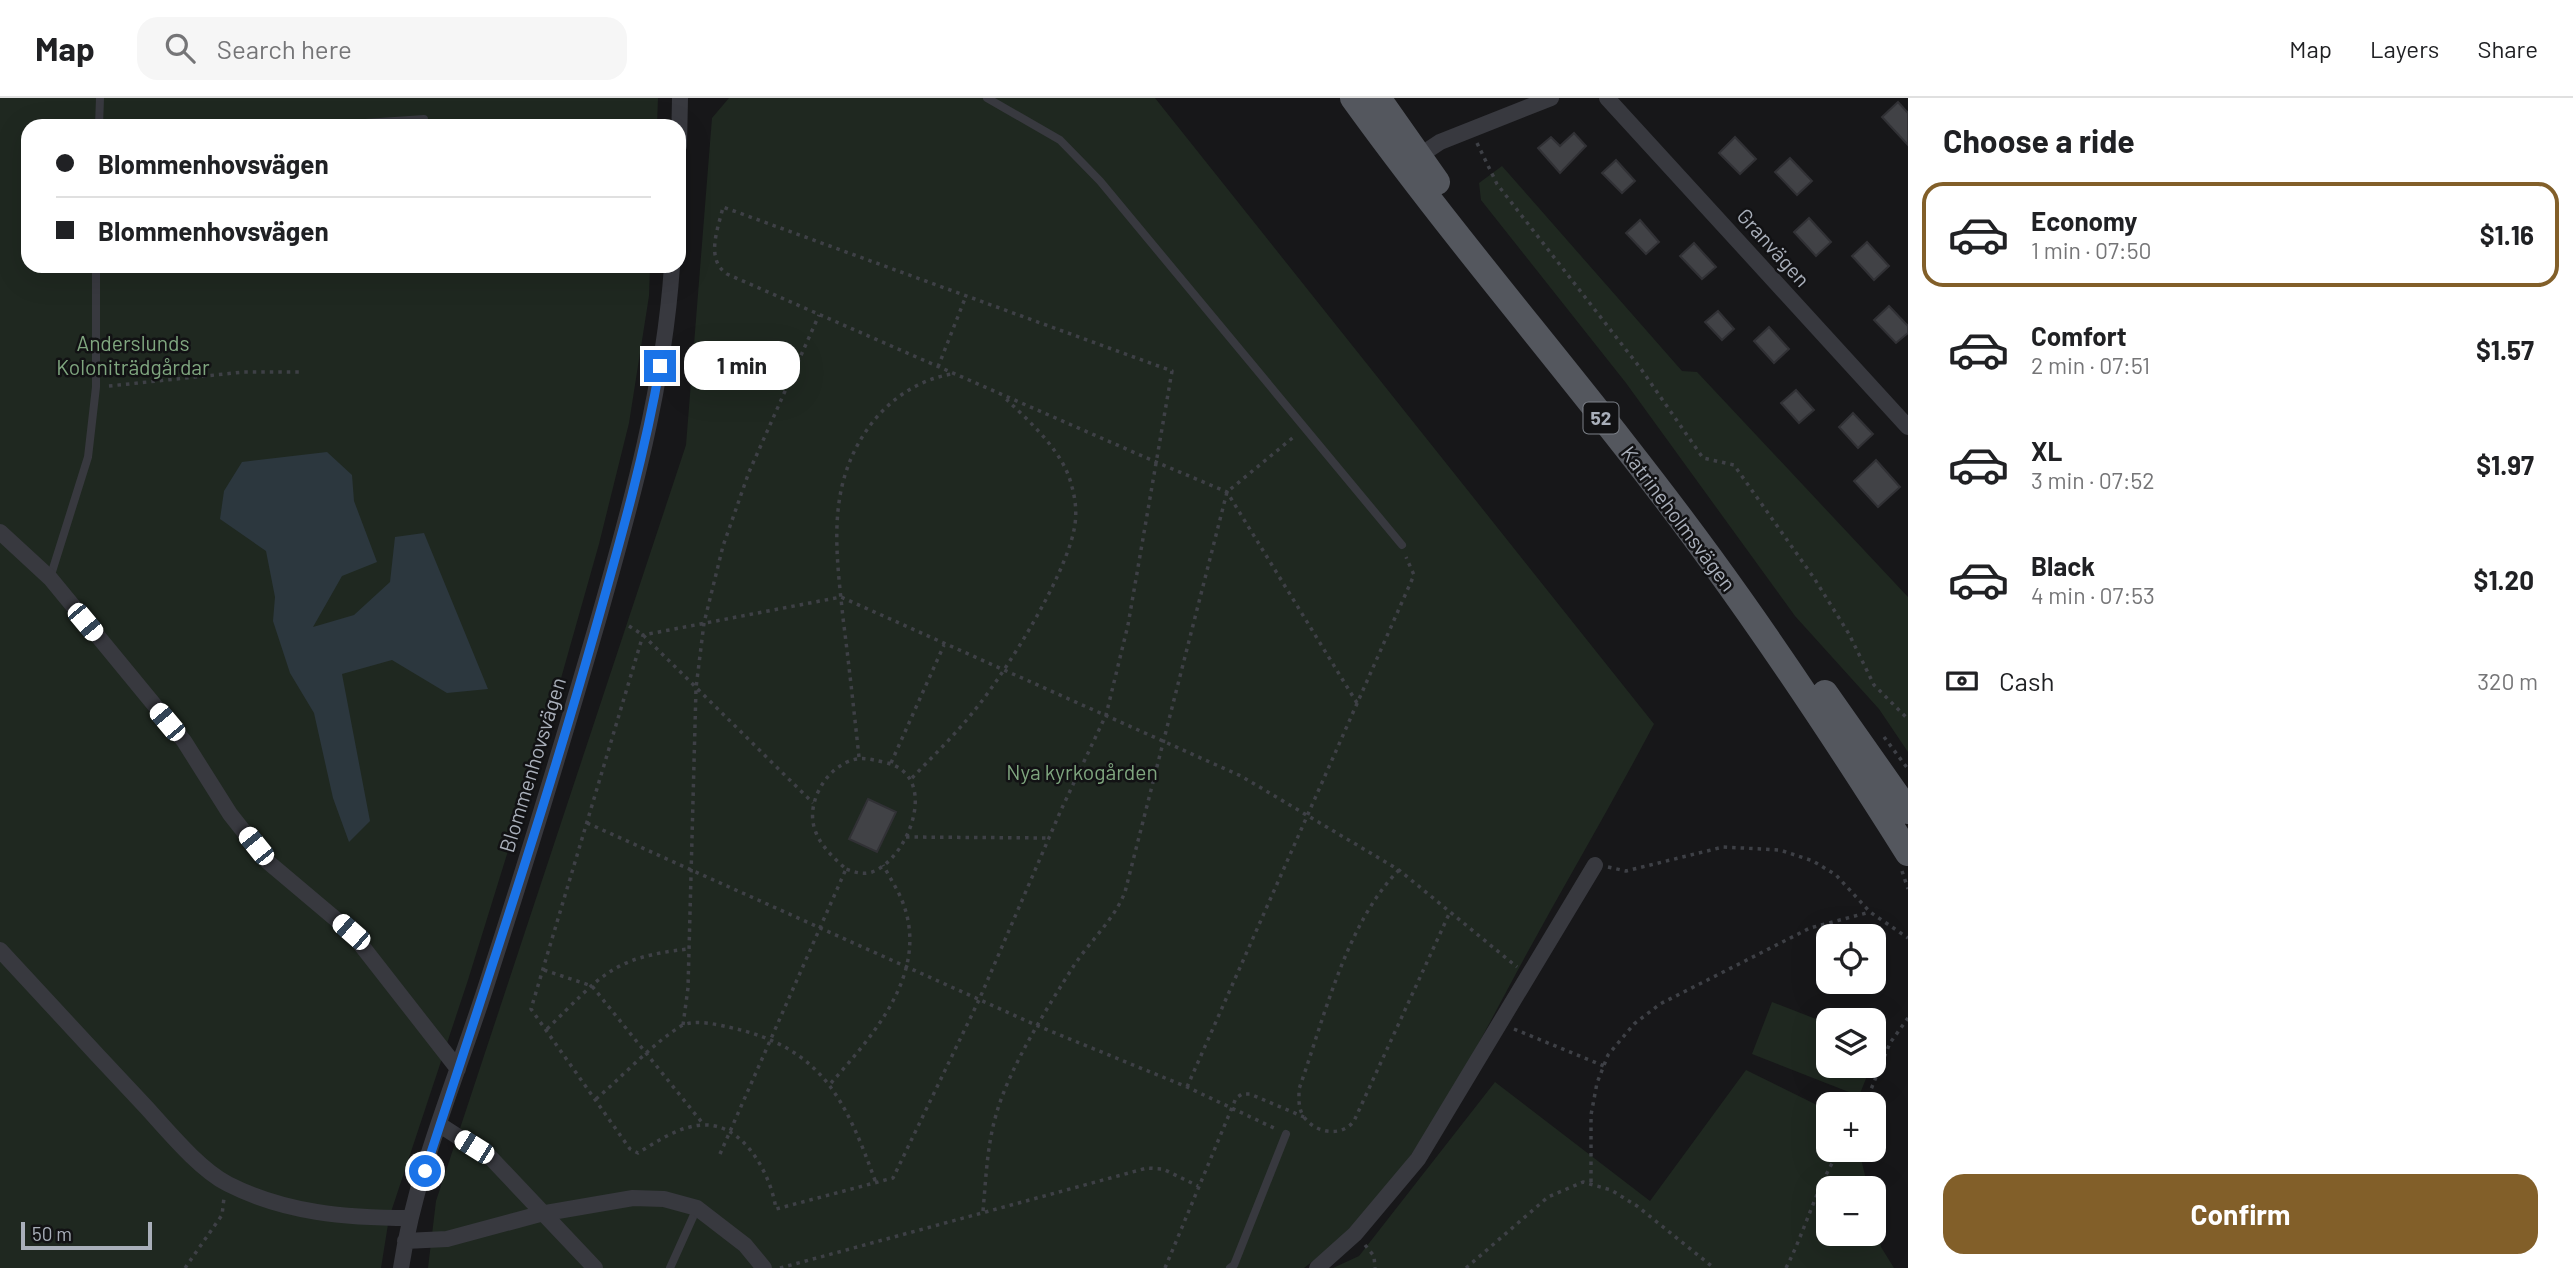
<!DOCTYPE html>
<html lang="en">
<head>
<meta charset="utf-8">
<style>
  :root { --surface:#fff; --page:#f6f6f6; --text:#202124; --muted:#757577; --line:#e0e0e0; --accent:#825f29 }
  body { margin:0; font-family:Barlow,sans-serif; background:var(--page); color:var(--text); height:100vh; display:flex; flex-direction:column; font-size:26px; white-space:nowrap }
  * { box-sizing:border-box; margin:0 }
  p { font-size:23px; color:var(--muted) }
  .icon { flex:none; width:38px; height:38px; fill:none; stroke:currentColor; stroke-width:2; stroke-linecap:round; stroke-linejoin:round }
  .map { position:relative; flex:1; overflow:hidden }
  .sheet { display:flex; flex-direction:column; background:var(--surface); width:665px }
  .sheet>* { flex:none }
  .hud { position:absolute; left:21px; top:21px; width:665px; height:154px; border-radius:21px; box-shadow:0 7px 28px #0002; display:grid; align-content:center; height:154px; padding:0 35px; background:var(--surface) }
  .fabs { position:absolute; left:1816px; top:826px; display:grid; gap:14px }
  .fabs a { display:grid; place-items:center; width:70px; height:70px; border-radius:14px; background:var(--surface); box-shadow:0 7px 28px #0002; font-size:35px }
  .scale { position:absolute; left:21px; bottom:18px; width:131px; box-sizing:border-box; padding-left:7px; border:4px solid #a9afba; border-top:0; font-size:19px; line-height:24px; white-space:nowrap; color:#a9afba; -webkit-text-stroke:5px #121214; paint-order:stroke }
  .end { position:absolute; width:32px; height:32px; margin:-16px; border:9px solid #1a73e8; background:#fff; box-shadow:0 0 0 4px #fff }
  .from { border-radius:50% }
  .bubble { position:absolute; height:49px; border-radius:21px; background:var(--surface); box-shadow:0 7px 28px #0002; font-size:23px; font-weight:700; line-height:49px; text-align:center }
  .car { position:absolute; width:21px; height:42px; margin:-21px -10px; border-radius:9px; box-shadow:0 0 5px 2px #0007; background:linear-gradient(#fff 24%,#345 0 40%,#fff 0 76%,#345 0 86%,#fff 0) }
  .hud b { display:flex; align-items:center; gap:24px; height:66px; font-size:26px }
  .hud b+b { border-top:2px solid var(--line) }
  .hud i { width:18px; height:18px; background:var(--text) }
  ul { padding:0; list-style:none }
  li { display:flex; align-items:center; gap:21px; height:105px; margin:0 14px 10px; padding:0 21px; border:4px solid transparent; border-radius:21px }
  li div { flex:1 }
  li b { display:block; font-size:26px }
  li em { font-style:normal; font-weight:700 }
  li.on { border-color:var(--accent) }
  li>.icon { width:63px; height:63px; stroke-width:1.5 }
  h2 { padding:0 35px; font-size:32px; line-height:84px }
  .pay { display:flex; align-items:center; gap:18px; height:77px; padding:0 35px; font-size:26px }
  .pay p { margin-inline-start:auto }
  .button { display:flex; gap:14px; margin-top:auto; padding:14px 35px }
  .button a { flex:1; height:80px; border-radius:21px; background:var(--accent); color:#fff; font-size:28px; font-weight:700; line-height:80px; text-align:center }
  header { display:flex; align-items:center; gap:42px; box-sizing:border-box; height:98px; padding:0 35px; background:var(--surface); border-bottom:2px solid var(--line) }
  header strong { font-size:33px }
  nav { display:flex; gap:38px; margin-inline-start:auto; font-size:24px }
  .search { width:490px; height:63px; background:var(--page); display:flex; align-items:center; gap:18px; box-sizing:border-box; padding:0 24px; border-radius:21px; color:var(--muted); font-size:26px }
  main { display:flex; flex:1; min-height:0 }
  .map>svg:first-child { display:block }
  .green { fill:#1f2820 }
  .water { fill:#2c373e }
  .building { fill:#414246; stroke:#313135; stroke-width:2 }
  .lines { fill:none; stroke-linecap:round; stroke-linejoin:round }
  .path { stroke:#3e4046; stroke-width:3.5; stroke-dasharray:3.5 5; stroke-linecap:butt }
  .lane { stroke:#38393f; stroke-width:8 }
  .street { stroke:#38393f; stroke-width:16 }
  .primary { stroke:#54575e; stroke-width:26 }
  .route { stroke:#1a73e8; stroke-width:9 }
  .labels { text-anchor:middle; stroke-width:5; stroke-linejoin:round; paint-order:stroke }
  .shield { fill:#121214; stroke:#7c8088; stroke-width:2 }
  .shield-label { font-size:19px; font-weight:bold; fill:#a9afba }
  .street-label { font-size:21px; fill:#a9afba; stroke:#121214 }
  .park-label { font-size:21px; fill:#7fa67f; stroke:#121214 }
</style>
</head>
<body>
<header>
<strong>Map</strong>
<div class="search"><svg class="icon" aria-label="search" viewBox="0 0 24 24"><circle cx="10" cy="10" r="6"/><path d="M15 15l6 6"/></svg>Search here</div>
<nav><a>Map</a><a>Layers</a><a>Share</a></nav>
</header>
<main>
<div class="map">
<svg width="1908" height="1170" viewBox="0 0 1908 1170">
  <rect width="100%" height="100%" fill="#171719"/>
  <path class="green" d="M0 0H658L657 28H28V168H650L649 198 629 325 599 446 556 598 468 882 389 1120 381 1170H0Z
    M729 0H1155L1654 626C1613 704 1568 780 1526 857 1466 967 1408 1094 1304 1170H428L436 1103 686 347 712 20Z
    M1502 68 1682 273 1697 274 1908 499V654L1879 611 1795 518 1626 285 1481 102 1479 85Z
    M1772 904 1829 926V968H1871L1859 998 1752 956Z
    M1746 972 1829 1013V1052H1859L1868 1090H1829V1136H1874V1118L1881 1149 1894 1170H1333L1359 1158 1495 984 1650 1103Z"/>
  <path class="water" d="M327 354 352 377 354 403 377 464 342 478 313 529 354 517 390 484 395 439 424 435 488 591 447 595 392 562 342 576 370 723 349 744 333 700 314 615 290 575 273 523 275 499 266 453 220 421 224 393 242 364Z"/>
  <path class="building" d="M1898 4 1908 15V47L1882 19Z
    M1574 35 1586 48 1560 75 1538 50 1551 39 1560 48Z
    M1735 39 1756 61 1740 76 1719 55Z
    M1790 60 1812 83 1797 97 1775 74Z
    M1616 62 1635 83 1622 95 1602 75Z
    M1809 120 1831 144 1816 158 1794 134Z
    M1640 122 1659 144 1646 156 1626 135Z
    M1867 144 1889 168 1874 182 1852 158Z
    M1694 145 1716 169 1702 181 1680 158Z
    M1889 208 1908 228V235L1896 245 1874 222Z
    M1718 213 1734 231 1722 242 1705 224Z
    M1769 229 1789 251 1774 265 1754 243Z
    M1796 292 1814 312 1799 325 1781 305Z
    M1853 315 1873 336 1858 350 1839 329Z
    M1876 362 1900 389 1878 409 1854 383Z
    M868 701 896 714 877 754 849 741Z"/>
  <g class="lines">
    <path class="path" d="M1477 45 1497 86 1641 271 1703 360 1734 367 1814 480 1849 536 1874 587 1908 621
      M938 269 966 198
      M109 288 244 274H303
      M629 528 643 537 813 705
      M1357 605 1227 394 1156 364 727 176C705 161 718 131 723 109L1172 273 1128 527 1106 617 1061 712 979 902 893 1080 776 1111C771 1077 744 1025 703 1027 679 1028 658 1043 638 1055L630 1051 531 911 643 537 841 499 1241 678 1399 772 1517 869
      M1884 639 1908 671
      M859 659C854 613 849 567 843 520 839 481 833 438 840 398 850 339 892 286 952 276
      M891 665 944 547
      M912 680C933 658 955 637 974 613 1006 574 1064 481 1074 432 1077 418 1076 403 1072 389 1064 354 1031 325 1006 301
      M587 725 1038 928 1187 989 1276 1031
      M906 739 1049 740
      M1608 769 1626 773 1723 749 1780 752 1813 763 1836 777 1870 814 1908 840
      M1399 772C1346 825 1324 921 1299 991 1299 1001 1298 1011 1304 1019 1316 1036 1342 1039 1354 1023L1450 814
      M1902 773 1908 791
      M544 872 592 888 704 1027
      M683 927 688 890 696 590 704 525 723 448 749 374 819 217
      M547 931C601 879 610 859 689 851
      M1514 931 1604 968
      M831 985C875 935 932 872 901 800 896 789 889 778 883 767
      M1187 989 1414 477 1406 459
      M596 1001C622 979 652 946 681 928 694 921 714 926 728 929 823 949 846 1003 876 1085
      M1865 1006 1890 945 1908 920
      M720 1056 846 771C821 749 803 728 818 694 825 680 833 671 847 664 860 658 869 661 883 664 942 675 909 761 872 774 862 777 855 774 846 771
      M1591 1084V1017L1597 985 1608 957 1634 926 1660 906 1810 830 1870 814
      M983 1113C986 1080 987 1048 996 1017 1009 970 1047 910 1073 869 1089 844 1114 822 1125 794L1227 394 1296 337
      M1365 1147 1374 1158 1375 1170
      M185 1170 222 1117 224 1100
      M780 1170 1147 1070 1163 1071 1198 1088
      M1165 1170 1236 1000 1242 996H1250L1304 1019
      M1466 1170 1548 1099 1583 1084 1611 1092 1637 1108 1714 1170
      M1786 1170C1806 1131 1816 1089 1840 1052"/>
    <path class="lane" d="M987 0 1060 42 1100 83 1402 447
      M99 28 100 0
      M321 28 424 21
      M50 480 88 359 96 289V168
      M670 1170 697 1110
      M1230 1170 1234 1167 1286 1036"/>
    <path class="street" d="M1607 0 1908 329
      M679 48 680 0
      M1413 62 1440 44 1551 0
      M0 434 50 480 184 643 230 716 268 764 351 834 458 971
      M0 852C49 905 97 957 146 1009 168 1033 199 1071 228 1086 285 1115 346 1120 410 1120
      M440 1027 491 1060 595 1170
      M405 1143 447 1141 540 1116 633 1100 664 1101 697 1110 745 1147 764 1170
      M401 1170C416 1071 458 977 488 882 527 762 564 640 599 519 632 403 664 288 672 168
      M1317 1170 1355 1136 1418 1061 1595 767"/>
    <path class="primary" d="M1353 0C1467 158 1596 303 1710 460 1780 556 1845 655 1908 755
      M1378 0 1437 84
      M1825 595 1908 713"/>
  </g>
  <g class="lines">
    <path class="route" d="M425 1073C483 895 543 717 594 536 619 447 644 360 660 268"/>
  </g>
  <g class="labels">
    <rect class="shield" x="1583.5" y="304.5" width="35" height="31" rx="5"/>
    <g class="shield-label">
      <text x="1601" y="327">52</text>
    </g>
    <g class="street-label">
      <text transform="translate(1773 150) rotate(48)" y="7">Granvägen</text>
      <text transform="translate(1678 421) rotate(53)" y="7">Katrineholmsvägen</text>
      <text transform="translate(533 667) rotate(-73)" y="7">Blommenhovsvägen</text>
    </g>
    <g class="park-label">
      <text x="133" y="253">Anderslunds<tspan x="133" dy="24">Koloniträdgårdar</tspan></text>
      <text x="1082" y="682">Nya kyrkogården</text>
    </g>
  </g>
</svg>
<div class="fabs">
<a><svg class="icon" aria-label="locate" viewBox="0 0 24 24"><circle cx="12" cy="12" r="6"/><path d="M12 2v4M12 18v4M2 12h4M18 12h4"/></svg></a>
<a><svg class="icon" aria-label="layers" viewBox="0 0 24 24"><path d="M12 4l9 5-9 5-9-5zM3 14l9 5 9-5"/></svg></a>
<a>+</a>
<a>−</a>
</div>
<div class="scale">50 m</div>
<i class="end from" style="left:425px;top:1073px"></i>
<i class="end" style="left:660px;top:268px"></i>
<div class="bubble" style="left:684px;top:243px;width:116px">1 min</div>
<i class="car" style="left:85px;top:524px;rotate:140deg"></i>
<i class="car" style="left:167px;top:624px;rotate:320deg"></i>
<i class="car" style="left:256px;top:748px;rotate:321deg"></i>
<i class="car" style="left:351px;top:834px;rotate:311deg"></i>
<i class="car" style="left:474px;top:1049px;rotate:302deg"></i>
<div class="hud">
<b><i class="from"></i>Blommenhovsvägen</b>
<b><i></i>Blommenhovsvägen</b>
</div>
</div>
<section class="sheet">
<h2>Choose a ride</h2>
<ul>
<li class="on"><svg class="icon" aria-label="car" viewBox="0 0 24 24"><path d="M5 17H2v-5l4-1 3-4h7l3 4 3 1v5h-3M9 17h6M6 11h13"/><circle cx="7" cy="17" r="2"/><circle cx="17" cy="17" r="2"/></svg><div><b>Economy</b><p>1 min · 07:50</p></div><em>$1.16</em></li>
<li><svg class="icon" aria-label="car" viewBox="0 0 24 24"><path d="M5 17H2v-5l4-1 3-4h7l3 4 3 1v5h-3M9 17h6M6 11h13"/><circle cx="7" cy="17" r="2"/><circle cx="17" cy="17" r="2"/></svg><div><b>Comfort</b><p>2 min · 07:51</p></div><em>$1.57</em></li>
<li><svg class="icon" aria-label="car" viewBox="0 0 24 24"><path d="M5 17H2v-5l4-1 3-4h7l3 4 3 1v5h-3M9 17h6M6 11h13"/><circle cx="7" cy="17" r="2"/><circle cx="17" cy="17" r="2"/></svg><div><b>XL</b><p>3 min · 07:52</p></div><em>$1.97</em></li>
<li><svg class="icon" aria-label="car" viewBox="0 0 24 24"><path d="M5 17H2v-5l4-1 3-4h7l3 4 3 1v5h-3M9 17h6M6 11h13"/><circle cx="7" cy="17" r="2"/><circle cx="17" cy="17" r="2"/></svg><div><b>Black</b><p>4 min · 07:53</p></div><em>$1.20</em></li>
</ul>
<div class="pay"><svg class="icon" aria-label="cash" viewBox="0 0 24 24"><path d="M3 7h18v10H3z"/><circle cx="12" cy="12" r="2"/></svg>Cash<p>320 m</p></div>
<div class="button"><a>Confirm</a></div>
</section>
</main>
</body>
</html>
